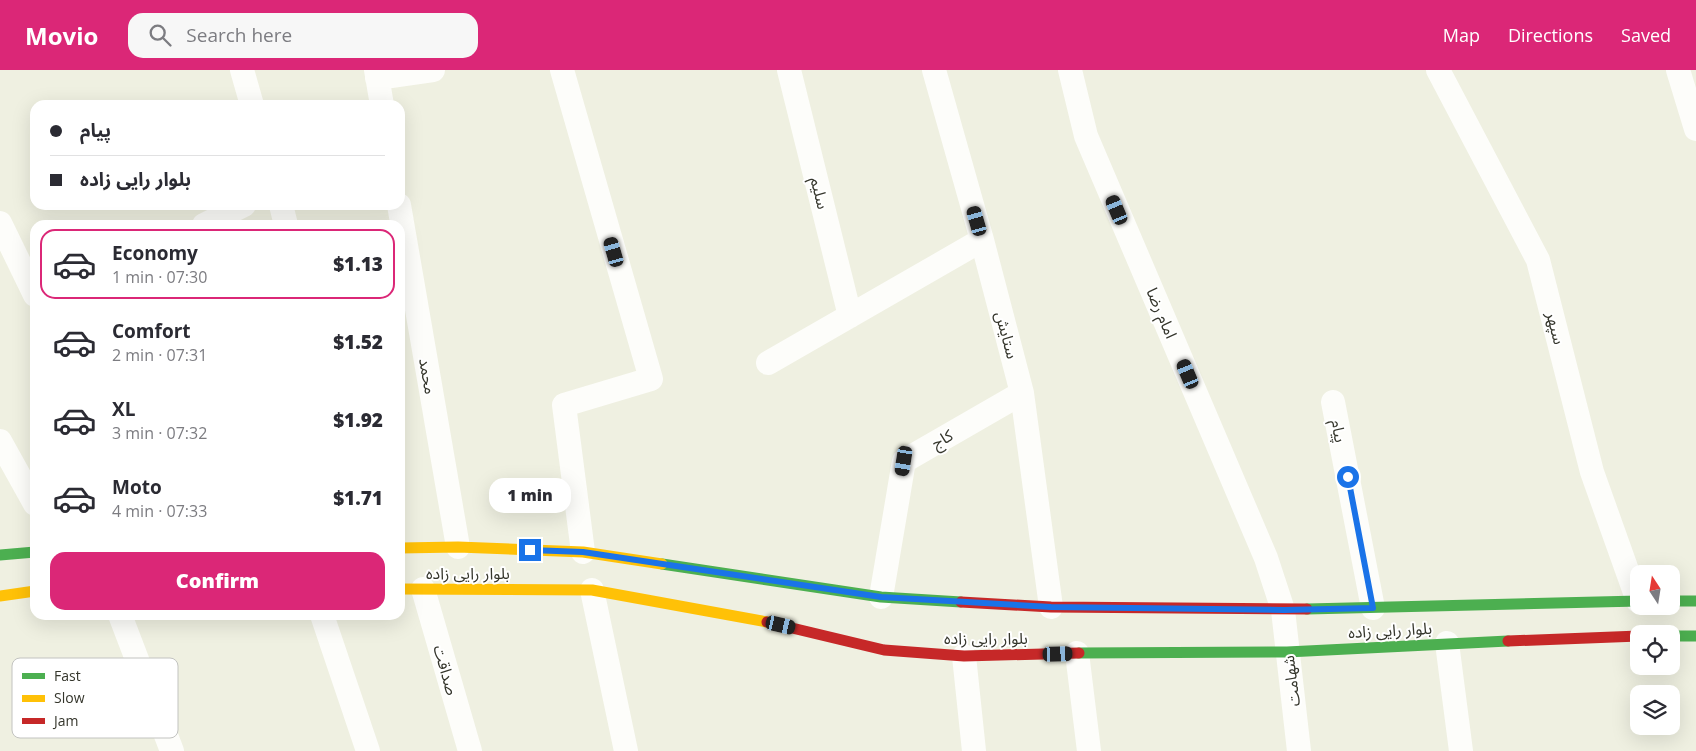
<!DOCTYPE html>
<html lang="en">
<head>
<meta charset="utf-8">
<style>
  :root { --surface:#fff; --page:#f7f7f7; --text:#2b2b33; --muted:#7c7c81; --line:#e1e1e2; --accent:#db2777 }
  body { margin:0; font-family:"Open Sans","Noto Sans Arabic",sans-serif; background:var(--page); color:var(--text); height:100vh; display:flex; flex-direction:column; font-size:19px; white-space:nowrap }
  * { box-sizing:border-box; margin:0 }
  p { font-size:16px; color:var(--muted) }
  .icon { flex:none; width:28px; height:28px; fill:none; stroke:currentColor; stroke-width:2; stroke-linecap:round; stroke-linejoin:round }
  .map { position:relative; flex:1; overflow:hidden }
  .side { position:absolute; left:30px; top:150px; width:375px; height:400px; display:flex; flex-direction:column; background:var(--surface); border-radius:15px; box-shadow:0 5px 20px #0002 }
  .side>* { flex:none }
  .banner { position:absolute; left:30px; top:30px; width:375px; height:110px; border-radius:15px; box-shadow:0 5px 20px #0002; display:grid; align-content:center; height:110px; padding:0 20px; background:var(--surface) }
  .needle { width:32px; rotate:348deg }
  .tools { position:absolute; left:1630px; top:495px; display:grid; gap:10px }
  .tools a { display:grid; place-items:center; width:50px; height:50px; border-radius:10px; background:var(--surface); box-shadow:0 5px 20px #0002; font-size:25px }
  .end { position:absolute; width:22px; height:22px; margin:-11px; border:6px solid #1a73e8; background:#fff; box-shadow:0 0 0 2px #fff }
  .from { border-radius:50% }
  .bubble { position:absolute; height:35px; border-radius:15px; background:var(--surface); box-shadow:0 5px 20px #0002; font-size:16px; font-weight:800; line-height:35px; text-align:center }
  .car { position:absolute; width:15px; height:30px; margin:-15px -8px; border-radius:6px; box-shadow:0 0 4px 1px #0007; background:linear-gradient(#222 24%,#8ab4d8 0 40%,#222 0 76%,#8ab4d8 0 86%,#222 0) }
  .banner b { display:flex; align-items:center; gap:18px; height:48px; font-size:19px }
  .banner b+b { border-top:1px solid var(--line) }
  .banner i { width:12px; height:12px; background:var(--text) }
  ul { padding:9px 0 0; list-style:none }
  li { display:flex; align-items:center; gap:15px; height:70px; margin:0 10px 8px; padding:0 10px; border:2px solid transparent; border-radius:15px }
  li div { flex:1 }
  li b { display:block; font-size:19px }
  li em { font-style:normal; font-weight:800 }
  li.selected { border-color:var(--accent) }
  li>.icon { width:45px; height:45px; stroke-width:1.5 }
  .cta { display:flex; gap:10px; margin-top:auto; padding:10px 20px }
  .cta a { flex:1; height:58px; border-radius:15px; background:var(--accent); color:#fff; font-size:20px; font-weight:800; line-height:58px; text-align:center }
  header { display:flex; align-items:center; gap:30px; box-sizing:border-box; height:70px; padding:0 25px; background:var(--accent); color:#fff }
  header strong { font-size:24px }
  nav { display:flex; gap:28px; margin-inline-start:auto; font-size:18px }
  .search { width:350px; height:45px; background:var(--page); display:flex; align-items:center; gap:12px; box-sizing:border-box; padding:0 18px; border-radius:15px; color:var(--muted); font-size:19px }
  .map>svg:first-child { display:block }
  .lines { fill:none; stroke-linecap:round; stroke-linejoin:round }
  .street { stroke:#fdfdfa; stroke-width:24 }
  .fast { stroke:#4caf50; stroke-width:11 }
  .slow { stroke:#ffc107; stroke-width:11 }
  .jam { stroke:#c62828; stroke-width:11 }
  .route { stroke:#1a73e8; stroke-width:6 }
  .labels { text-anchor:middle; stroke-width:4; stroke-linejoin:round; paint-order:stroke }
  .street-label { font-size:16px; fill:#35362c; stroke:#fff }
  .key { fill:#fff; stroke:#c2c3c0; stroke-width:1 }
  .key-label { font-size:14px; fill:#35362c }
</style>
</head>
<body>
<header>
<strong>Movio</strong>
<div class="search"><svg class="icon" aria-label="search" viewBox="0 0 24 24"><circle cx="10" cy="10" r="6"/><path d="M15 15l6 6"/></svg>Search here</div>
<nav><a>Map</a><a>Directions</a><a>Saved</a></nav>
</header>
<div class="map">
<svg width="1696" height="681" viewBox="0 0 1696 681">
  <rect width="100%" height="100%" fill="#eff0e1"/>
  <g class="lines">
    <path class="street" d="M242 0 252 35
      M376 0 382 35
      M562 0 651 309 564 335 583 482
      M789 0 850 246
      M934 0 982 170 1022 323 1051 537
      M1070 0 1086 66 1266 488 1283 540 1299 681
      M1438 0 1538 190 1592 402 1638 531
      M1678 0 1696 59
      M377 8 433 0
      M281 135 286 155
      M399 135 458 477
      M0 153 35 225
      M204 155 244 135
      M768 293 982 170
      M1333 332 1373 538
      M0 371 35 434
      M423 519 470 681
      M592 520 626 681
      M881 527 904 391 1022 323
      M120 545 172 681
      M322 545 368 681
      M1447 573 1461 681
      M1077 583 1089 681
      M964 586 974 681"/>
    <path class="fast" d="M0 485 35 482
      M662 494 881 527 961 532
      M1671 531H1696
      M1307 539 1639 531
      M1671 566H1696
      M1079 583 1287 582 1508 571"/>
    <path class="slow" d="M400 478 458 477 583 482 662 494
      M400 519 592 520 767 552
      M0 526 35 521"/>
    <path class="jam" d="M961 532 1051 537 1307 539
      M767 552 884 580 964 586 1079 583
      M1508 571 1639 566"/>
  </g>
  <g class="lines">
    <path class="route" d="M530 480 583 482 881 527 1051 537 1284 540 1373 538 1348 407"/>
  </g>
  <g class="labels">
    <g class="street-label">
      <text transform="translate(820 123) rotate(76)" y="6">سلیم</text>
      <text transform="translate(1162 243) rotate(67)" y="6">امام رضا</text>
      <text transform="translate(1556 258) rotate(76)" y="6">سپهر</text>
      <text transform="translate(1007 265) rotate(75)" y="6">ستایش</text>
      <text transform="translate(428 306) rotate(80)" y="6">محمد</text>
      <text transform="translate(1339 361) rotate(79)" y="6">پیام</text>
      <text transform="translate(942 369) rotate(-30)" y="6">کاج</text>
      <text x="468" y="509">بلوار رایی زاده</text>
      <text transform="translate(1390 560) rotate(-3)" y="6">بلوار رایی زاده</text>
      <text x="986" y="574">بلوار رایی زاده</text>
      <text transform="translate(446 600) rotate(74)" y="6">صداقت</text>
      <text transform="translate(1291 611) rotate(-97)" y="6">شهامت</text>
    </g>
  </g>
  <rect x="12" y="588" width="166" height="80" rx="8" class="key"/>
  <rect x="22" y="603" width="23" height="6" fill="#4caf50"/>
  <rect x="22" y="625" width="23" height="7" fill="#ffc107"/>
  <rect x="22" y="648" width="23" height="6" fill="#c62828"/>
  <g class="key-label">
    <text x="54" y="611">Fast</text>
    <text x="54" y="633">Slow</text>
    <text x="54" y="656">Jam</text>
  </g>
</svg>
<div class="tools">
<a><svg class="needle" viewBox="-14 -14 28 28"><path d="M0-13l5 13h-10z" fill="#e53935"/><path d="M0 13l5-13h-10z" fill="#7c7c81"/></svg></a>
<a><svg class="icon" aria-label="locate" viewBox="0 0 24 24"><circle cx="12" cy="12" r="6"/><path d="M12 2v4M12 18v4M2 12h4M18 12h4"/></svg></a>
<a><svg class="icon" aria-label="layers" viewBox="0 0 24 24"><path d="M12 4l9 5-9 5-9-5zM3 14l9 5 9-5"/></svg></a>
</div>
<i class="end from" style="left:1348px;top:407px"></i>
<i class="end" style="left:530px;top:480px"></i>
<div class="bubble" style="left:489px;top:408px;width:82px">1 min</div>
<i class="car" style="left:1117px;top:140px;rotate:337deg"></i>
<i class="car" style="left:977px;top:151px;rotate:344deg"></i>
<i class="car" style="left:614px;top:182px;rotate:344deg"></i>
<i class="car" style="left:1188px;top:304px;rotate:337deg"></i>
<i class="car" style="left:904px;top:391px;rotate:189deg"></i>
<i class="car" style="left:781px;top:555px;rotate:103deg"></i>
<i class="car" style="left:1058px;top:584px;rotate:88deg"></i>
<div class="banner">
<b><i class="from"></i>پیام</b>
<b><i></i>بلوار رایی زاده</b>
</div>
<section class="side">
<ul>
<li class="selected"><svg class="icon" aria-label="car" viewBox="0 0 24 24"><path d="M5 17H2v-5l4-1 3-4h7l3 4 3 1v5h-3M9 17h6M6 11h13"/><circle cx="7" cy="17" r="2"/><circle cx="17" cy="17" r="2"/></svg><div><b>Economy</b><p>1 min · 07:30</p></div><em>$1.13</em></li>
<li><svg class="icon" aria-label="car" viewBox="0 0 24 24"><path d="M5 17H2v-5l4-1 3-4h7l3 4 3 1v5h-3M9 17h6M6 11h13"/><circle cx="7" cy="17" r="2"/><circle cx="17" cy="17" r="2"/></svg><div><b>Comfort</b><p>2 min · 07:31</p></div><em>$1.52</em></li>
<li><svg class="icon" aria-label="car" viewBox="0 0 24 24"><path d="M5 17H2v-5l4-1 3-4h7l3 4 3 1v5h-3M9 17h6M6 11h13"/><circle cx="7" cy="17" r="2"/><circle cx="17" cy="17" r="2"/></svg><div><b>XL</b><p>3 min · 07:32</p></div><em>$1.92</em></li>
<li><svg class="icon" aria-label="car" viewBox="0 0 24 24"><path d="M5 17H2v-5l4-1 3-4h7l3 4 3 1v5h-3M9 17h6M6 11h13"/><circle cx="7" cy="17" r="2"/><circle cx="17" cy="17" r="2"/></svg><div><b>Moto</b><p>4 min · 07:33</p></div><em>$1.71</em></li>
</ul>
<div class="cta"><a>Confirm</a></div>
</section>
</div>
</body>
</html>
